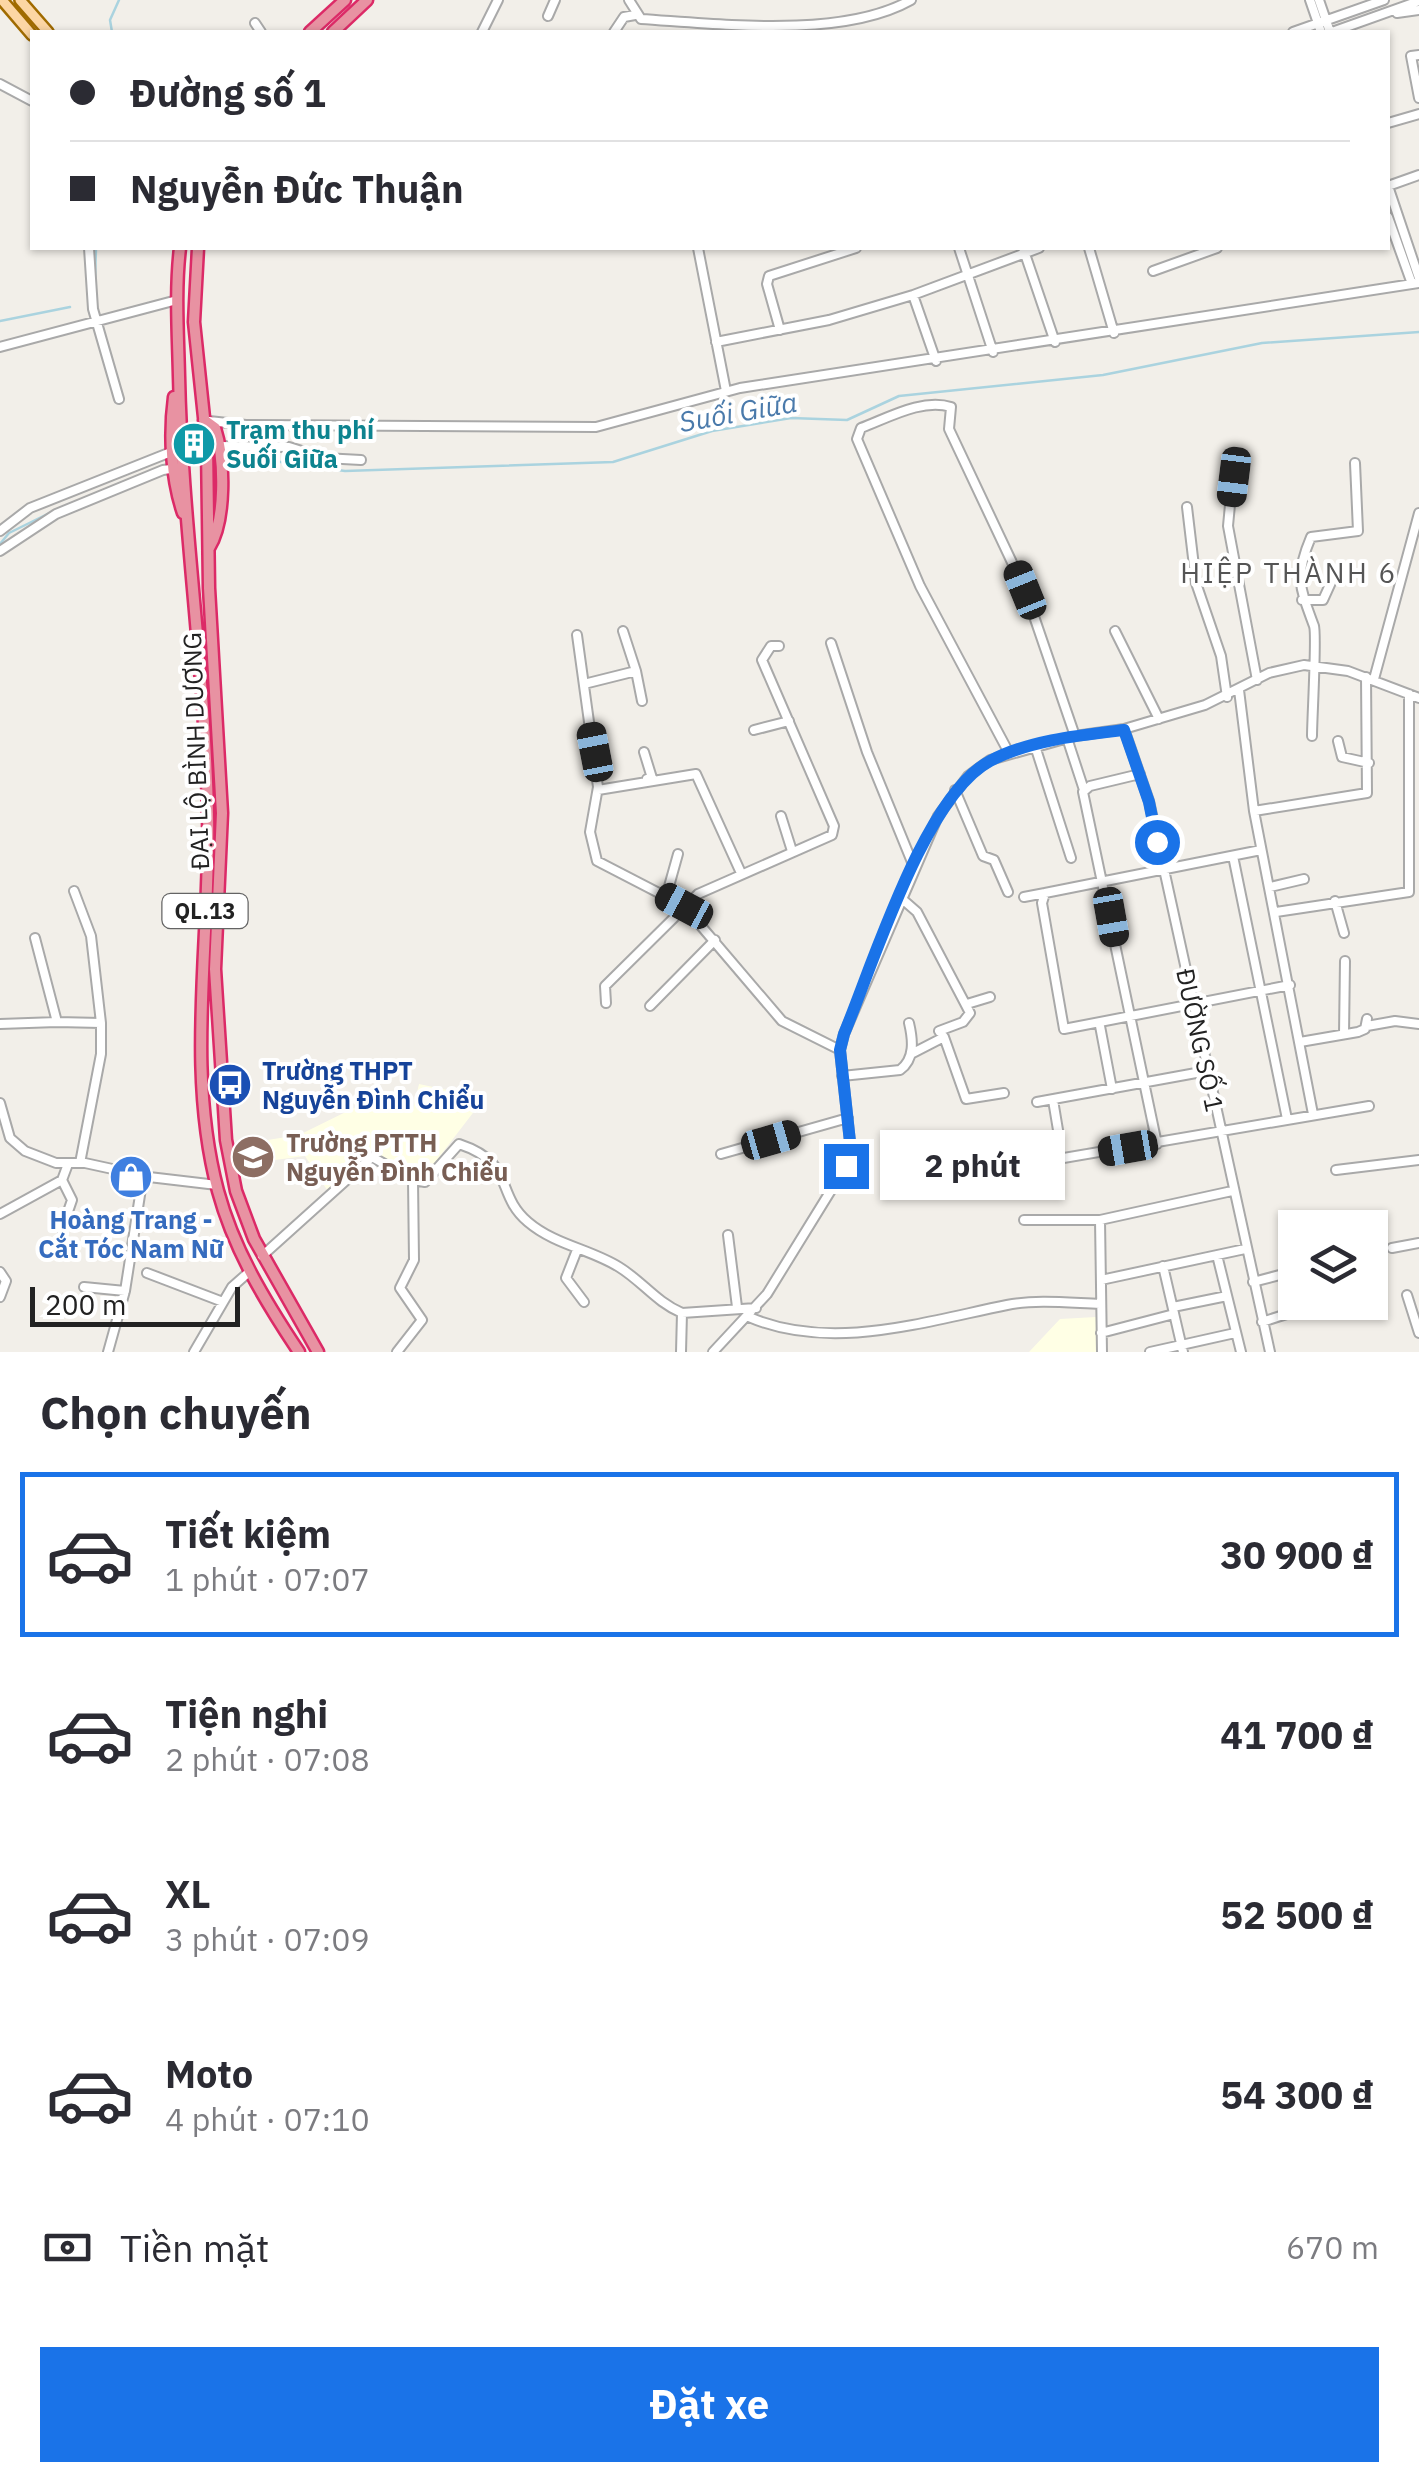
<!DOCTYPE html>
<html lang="vi">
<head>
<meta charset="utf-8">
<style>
  :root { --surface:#fff; --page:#f7f7f7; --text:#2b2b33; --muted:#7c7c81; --line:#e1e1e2; --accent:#1a73e8 }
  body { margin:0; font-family:"IBM Plex Sans",sans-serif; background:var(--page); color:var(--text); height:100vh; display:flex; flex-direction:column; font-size:38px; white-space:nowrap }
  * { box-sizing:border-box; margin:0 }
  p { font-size:32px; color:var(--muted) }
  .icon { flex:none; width:55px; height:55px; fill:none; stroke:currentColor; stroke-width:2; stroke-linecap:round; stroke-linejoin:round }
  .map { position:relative; height:1352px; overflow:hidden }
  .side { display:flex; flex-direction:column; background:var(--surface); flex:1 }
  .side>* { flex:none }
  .hud { position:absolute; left:30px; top:30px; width:1360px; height:220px; border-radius:0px; box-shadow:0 2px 8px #0004; display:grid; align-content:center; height:220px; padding:0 40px; background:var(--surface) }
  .fabs { position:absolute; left:1278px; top:1210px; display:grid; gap:20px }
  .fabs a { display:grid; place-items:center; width:110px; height:110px; border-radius:0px; background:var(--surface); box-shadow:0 2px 8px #0004; font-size:50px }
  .scale { position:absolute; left:30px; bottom:25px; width:210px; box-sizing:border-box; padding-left:10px; border:5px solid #222; border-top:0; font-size:28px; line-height:35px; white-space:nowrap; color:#222; -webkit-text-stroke:8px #fff; paint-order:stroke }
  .end { position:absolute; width:45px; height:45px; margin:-22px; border:12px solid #1a73e8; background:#fff; box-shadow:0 0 0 5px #fff }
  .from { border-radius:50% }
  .bubble { position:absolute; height:70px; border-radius:0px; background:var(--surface); box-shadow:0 2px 8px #0004; font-size:32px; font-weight:800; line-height:70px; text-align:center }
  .car { position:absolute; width:30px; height:60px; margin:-30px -15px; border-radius:12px; box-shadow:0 0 8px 2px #0007; background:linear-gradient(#222 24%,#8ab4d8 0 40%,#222 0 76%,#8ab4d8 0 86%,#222 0) }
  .hud b { display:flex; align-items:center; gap:35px; height:95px; font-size:38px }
  .hud b+b { border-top:2px solid var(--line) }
  .hud i { width:25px; height:25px; background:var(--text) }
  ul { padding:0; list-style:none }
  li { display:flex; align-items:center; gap:30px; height:165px; margin:0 20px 15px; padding:0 20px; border:5px solid transparent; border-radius:0px }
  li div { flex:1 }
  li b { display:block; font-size:38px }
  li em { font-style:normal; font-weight:800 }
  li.active { border-color:var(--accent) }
  li>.icon { width:90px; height:90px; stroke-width:1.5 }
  h2 { padding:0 40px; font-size:45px; line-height:120px }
  .pay { display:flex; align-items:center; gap:25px; height:110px; padding:0 40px; font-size:38px }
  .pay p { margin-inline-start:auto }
  .primary-button { display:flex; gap:20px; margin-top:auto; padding:20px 40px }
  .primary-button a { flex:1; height:115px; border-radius:0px; background:var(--accent); color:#fff; font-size:40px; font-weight:800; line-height:115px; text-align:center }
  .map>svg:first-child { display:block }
  .education { fill:#ffffe5 }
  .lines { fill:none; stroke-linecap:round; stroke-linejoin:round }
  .stream { stroke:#aad3df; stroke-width:2.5 }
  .minor-casing { stroke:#a9a9a9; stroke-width:12 }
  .major-casing { stroke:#a06b00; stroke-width:14 }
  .highway-casing { stroke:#dc2a67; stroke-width:15 }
  .minor { stroke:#fff; stroke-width:8 }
  .major { stroke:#fcd6a4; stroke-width:9 }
  .highway { stroke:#e892a2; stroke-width:10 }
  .route { stroke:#1a73e8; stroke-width:12 }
  .labels { text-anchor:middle; stroke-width:8; stroke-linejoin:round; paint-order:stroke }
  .shield { fill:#fff; stroke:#646464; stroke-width:2.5 }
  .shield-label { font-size:22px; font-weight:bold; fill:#222 }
  .culture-label { font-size:25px; font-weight:bold; fill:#0d838f; stroke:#fff; text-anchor:start }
  .street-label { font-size:25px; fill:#222; stroke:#fff }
  .transit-label { font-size:25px; font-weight:bold; fill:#164399; stroke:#fff; text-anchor:start }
  .education-label { font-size:25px; font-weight:bold; fill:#785e54; stroke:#fff; text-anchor:start }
  .shop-label { font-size:25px; font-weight:bold; fill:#366cbe; stroke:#fff }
  .water-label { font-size:28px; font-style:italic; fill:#4a7aab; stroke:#fff }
  .neighbourhood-label { font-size:28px; letter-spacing:2.5px; fill:#555; stroke:#fff }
</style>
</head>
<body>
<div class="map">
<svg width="1419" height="1352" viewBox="0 0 1419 1352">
  <rect width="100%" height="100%" fill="#f2efe9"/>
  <path class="education" d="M419 1084 466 1094 479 1105 423 1178 373 1154 331 1196 305 1156 260 1162 255 1142 299 1135 368 1101 413 1110Z
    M1096 1317 1098 1352H1029L1060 1319Z"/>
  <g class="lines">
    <path class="stream" d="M112 32 110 20 119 0
      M95 281 96 248
      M0 321 70 307
      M238 456 345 471 613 462 712 431 791 418 847 420 899 396 1103 375 1262 343 1419 332
      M0 544 9 533 62 507"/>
    <g class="minor-casing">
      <path id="minor" d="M629 0 641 19C719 24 842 39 911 0
        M1310 0 1321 32
        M1319 0 1330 32
        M1397 13 1419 10
        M548 16 555 0
        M255 23 261 32
        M482 32 498 0
        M614 32 624 17 635 15
        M1293 32 1384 0
        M1332 32 1419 1
        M1419 55 1411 56 1419 98
        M0 84 32 101
        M1388 123 1419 114
        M1388 186 1419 278
        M1388 186 1419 175
        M1388 217 1412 284
        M89 248 93 309 119 399
        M698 248 726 391
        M959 248 993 352
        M1023 248 1055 342
        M1089 248 1114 333
        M1153 271 1217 248
        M913 295 936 361
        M780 330 767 284 769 276 856 248
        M716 342 829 320 913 295 1039 248
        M0 347 177 300
        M209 421 246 425 596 427 740 388 1419 283
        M219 446 289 447 324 458 361 460
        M1234 462 1228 526 1257 680
        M1187 507 1196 583 1221 656 1227 697
        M0 531 30 508 176 450
        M0 551 56 514 163 470 178 468
        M1302 600H1323L1333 578
        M623 631 636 671
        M1115 631 1159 719
        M577 635 598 787 590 832 597 861 684 906 782 1021 840 1050
        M831 643 867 752 914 867
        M1374 679 1419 513
        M584 684 636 671 642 701
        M1239 690 1254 811 1367 793 1366 677
        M1124 729 1149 801 1270 1352
        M754 730 789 721
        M1312 736C1312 719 1317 635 1314 626 1300 588 1294 577 1311 537L1358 531 1355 463
        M1067 738 1084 790
        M1338 741 1342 757 1369 763
        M1035 746 1071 858
        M644 752 652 778 647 779
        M1009 753 920 586 857 439 861 428C888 418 922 398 951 407L949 429 1025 590 1075 736
        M1140 774 1090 786 1083 792 1157 1144
        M598 790 696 774 741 873
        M955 790 983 856 994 860 1008 892
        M1254 811 1313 1114
        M781 816 792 851
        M1261 850 1045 893 1042 903 1064 1029 1290 985
        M1233 856 1287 1119
        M1270 887 1304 879
        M74 891 91 936 101 1023
        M666 897 678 854
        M1024 897 1045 893
        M901 898 917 912 970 1013 963 1022 939 1031
        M1335 901 1344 933
        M1276 912 1409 892V694
        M35 938 57 1022 101 1023V1054L80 1163
        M606 1003 605 986 698 894 832 835 834 826 762 660 771 646H779
        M967 1004 990 997
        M650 1006 715 940
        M0 1024 57 1022
        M1100 1026 1112 1089
        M1367 1026 1395 1021 1419 1024
        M1344 1034 1345 961
        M1300 1042 1358 1032 1365 1029 1367 1019
        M911 1054 944 1037 966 1099 1004 1093
        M842 1076 900 1070C915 1059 913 1040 909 1023
        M1053 1100 1059 1136
        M1037 1102 1207 1071
        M0 1103 10 1138 25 1151 56 1163H85L149 1177 217 1185
        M721 1154 848 1118
        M1005 1168 1369 1106
        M1336 1170 1419 1160
        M62 1180 72 1200 62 1229
        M0 1214 62 1180 68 1164
        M1024 1220H1100L1232 1191
        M1100 1220 1102 1352
        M728 1235 737 1307
        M1392 1248 1419 1243
        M577 1250 566 1278 584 1302
        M1217 1255 1241 1352
        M262 1256 372 1157 413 1180
        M1163 1266 1183 1352
        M0 1272 6 1281 0 1297
        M147 1273 223 1302
        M1101 1280 1245 1249
        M1253 1282 1295 1271
        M84 1287 125 1291
        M1407 1295 1419 1333
        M1173 1307 1227 1296
        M749 1317C830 1352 923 1322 1007 1305 1036 1299 1071 1303 1100 1304
        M1262 1322 1324 1302
        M1101 1333 1174 1314
        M108 1352 125 1291 143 1176
        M194 1352 232 1287 249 1272
        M397 1352 422 1320 400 1288 414 1260 413 1180 425 1182 459 1144C516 1163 494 1193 528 1222 555 1245 590 1249 619 1267 642 1281 656 1302 682 1313
        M681 1352 682 1313 756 1308
        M713 1352 767 1294 846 1166 851 1151 840 1050 844 1034 938 816 968 776 990 760 1075 736 1124 729 1205 705 1269 673 1304 665 1348 671 1419 698
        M1150 1352 1235 1333"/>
    </g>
    <g class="major-casing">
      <path id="major" d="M2 0 32 35
        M20 0 48 32"/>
    </g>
    <g class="highway-casing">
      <path id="highway" d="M310 32 345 0
        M333 32 367 0
        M180 248C175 290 178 333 179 376 182 522 205 667 208 814 211 938 185 1068 218 1191 234 1250 265 1301 299 1352
        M198 248 194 322 207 446 209 588 222 813 215 969 226 1140 236 1191 254 1239 318 1352
        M174 397C169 434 171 478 183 513
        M204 420 215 428C225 459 226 521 209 548"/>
    </g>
    <use href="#minor" class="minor"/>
    <use href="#major" class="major"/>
    <use href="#highway" class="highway"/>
  </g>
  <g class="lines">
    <path class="route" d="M846 1166 851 1151 840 1050 844 1034C873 964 925 795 990 761 1029 740 1081 735 1124 730L1149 802 1157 842"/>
  </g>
  <defs>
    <g id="building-disc" transform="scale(2.25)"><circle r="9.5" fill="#0f9aa8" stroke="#fff"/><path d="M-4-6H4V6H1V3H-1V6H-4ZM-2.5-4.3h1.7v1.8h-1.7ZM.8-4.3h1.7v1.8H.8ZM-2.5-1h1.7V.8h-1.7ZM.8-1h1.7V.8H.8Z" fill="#fff"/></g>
    <g id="bus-disc" transform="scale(2.25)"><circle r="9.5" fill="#1a4fb4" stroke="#fff"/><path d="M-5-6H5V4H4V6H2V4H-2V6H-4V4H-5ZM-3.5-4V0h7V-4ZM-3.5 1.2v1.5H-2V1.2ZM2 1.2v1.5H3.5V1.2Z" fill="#fff"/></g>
    <g id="school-disc" transform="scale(2.25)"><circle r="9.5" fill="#8d6e63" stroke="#fff"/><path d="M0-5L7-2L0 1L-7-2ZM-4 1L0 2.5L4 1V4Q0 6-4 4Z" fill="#fff"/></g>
    <g id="shop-disc" transform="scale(2.25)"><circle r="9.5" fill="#3f7fe0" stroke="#fff"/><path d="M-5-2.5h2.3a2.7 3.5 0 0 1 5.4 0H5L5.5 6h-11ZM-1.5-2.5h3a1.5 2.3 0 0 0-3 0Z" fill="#fff"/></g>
  </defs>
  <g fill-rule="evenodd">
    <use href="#building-disc" x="194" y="444"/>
    <use href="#bus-disc" x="230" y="1085"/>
    <use href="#school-disc" x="253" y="1157"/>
    <use href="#shop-disc" x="131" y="1177"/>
  </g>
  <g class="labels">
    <rect class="shield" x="162.5" y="894" width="85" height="34" rx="8"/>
    <g class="shield-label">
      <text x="205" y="919">QL.13</text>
    </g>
    <g class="culture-label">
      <text x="226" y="439">Trạm thu phí<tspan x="226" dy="29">Suối Giữa</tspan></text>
    </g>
    <g class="street-label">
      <text transform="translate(196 751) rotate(-92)" y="9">ĐẠI LỘ BÌNH DƯƠNG</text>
      <text transform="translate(1200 1040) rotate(78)" y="9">ĐƯỜNG SỐ 1</text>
    </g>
    <g class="transit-label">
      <text x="262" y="1080">Trường THPT<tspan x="262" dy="29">Nguyễn Đình Chiểu</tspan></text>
    </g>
    <g class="education-label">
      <text x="286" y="1152">Trường PTTH<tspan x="286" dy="29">Nguyễn Đình Chiểu</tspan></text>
    </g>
    <g class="shop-label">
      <text x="131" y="1229">Hoàng Trang -<tspan x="131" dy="29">Cắt Tóc Nam Nữ</tspan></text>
    </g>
    <g class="water-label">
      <text transform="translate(738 412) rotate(-10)" y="10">Suối Giữa</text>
    </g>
    <g class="neighbourhood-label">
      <text x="1289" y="583">HIỆP THÀNH 6</text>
    </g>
  </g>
</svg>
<div class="fabs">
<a><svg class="icon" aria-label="layers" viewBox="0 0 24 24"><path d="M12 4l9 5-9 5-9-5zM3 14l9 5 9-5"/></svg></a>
</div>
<div class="scale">200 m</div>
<i class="end from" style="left:1157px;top:842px"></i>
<i class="end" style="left:846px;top:1166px"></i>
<div class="bubble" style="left:880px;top:1130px;width:185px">2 phút</div>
<i class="car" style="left:1234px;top:477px;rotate:187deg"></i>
<i class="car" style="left:1025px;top:590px;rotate:338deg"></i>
<i class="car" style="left:595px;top:752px;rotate:349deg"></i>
<i class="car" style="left:684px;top:906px;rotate:298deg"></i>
<i class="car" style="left:1111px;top:917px;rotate:170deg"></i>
<i class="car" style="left:771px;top:1140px;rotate:74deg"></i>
<i class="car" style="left:1128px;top:1148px;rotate:260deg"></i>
<div class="hud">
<b><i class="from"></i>Đường số 1</b>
<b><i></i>Nguyễn Đức Thuận</b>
</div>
</div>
<section class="side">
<h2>Chọn chuyến</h2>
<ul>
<li class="active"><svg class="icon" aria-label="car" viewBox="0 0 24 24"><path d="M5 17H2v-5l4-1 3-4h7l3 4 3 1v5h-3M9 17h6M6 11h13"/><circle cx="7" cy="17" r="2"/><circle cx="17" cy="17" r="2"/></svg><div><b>Tiết kiệm</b><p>1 phút · 07:07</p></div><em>30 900 ₫</em></li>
<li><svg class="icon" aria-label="car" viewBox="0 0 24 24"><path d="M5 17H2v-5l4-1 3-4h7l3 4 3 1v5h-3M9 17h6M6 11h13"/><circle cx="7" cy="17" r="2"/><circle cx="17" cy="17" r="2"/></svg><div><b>Tiện nghi</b><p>2 phút · 07:08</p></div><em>41 700 ₫</em></li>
<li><svg class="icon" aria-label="car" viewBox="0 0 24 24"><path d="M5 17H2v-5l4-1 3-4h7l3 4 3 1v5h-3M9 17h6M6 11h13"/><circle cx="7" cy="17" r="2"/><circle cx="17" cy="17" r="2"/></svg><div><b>XL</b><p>3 phút · 07:09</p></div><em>52 500 ₫</em></li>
<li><svg class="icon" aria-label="car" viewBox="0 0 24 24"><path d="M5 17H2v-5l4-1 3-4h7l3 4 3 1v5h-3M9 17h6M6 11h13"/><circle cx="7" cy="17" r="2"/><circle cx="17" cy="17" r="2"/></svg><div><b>Moto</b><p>4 phút · 07:10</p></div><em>54 300 ₫</em></li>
</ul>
<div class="pay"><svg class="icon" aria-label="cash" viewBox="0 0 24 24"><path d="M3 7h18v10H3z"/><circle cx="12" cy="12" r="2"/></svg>Tiền mặt<p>670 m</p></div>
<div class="primary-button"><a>Đặt xe</a></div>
</section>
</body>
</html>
